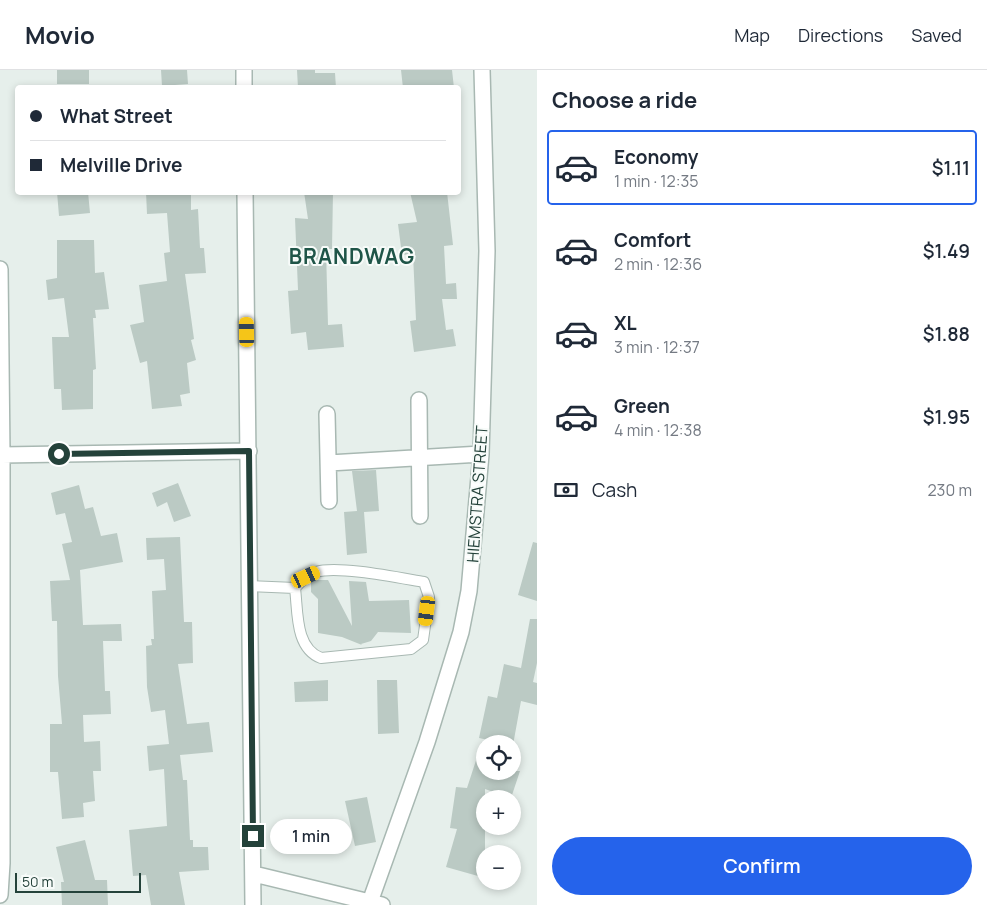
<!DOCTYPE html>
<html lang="en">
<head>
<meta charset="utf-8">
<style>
  :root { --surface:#fff; --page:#f2f2f3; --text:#1f2937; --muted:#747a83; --line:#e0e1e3; --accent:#2563eb }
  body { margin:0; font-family:Manrope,sans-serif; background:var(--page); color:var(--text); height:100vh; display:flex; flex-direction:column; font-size:19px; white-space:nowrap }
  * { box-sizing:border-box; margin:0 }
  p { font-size:16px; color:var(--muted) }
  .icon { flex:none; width:28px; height:28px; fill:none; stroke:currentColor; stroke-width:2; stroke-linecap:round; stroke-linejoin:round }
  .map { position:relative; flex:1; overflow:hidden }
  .details { display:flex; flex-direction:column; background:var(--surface); width:450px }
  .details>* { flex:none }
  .hud { position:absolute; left:15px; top:15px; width:446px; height:110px; border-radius:5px; box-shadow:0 2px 8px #0003; display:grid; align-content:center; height:110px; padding:0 15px; background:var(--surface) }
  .fabs { position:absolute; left:476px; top:665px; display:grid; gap:10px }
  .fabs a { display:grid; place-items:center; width:45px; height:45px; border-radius:50%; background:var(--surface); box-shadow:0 2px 8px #0003; font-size:25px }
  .scale { position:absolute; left:15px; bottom:12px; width:126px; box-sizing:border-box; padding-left:5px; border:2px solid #24423a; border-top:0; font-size:14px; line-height:18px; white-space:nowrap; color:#24423a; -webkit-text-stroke:4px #f7fbf9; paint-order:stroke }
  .end { position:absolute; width:22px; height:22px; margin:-11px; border:6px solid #24423a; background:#fff; box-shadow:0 0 0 2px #fff }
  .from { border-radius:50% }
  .bubble { position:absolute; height:35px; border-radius:18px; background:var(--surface); box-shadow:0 2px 8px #0003; font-size:16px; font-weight:600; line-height:35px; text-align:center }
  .car { position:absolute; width:15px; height:30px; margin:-15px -8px; border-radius:6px; box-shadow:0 0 4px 1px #0007; background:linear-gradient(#f5c518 24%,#345 0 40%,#f5c518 0 76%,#345 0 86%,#f5c518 0) }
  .hud b { display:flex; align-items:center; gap:18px; height:48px; font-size:19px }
  .hud b+b { border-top:1px solid var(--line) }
  .hud i { width:12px; height:12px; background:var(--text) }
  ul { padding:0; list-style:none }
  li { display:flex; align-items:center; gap:15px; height:75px; margin:0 10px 8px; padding:0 5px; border:2px solid transparent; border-radius:5px }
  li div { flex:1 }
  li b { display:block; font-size:19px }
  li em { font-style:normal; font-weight:600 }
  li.on { border-color:var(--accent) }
  li>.icon { width:45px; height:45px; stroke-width:1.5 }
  h2 { padding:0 15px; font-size:22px; line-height:60px }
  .pay { display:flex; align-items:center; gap:12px; height:55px; padding:0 15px; font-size:19px }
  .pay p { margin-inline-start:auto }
  .primary-button { display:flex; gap:10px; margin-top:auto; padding:10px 15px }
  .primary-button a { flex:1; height:58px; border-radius:30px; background:var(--accent); color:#fff; font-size:20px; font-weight:600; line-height:58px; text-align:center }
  header { display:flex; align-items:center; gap:30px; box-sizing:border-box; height:70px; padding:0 25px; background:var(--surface); border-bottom:1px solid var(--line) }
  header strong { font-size:24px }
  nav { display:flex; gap:28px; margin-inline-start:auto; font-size:18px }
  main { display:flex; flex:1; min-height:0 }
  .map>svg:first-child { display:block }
  .building { fill:#bbcac4 }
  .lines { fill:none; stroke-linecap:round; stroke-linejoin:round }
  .service-casing { stroke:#a8b8b2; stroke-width:12 }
  .minor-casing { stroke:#a8b8b2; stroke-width:18 }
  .service { stroke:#fff; stroke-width:10 }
  .minor { stroke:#fff; stroke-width:15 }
  .route { stroke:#24423a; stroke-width:6 }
  .labels { text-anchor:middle; stroke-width:4; stroke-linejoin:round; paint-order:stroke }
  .street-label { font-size:16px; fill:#24423a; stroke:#f7fbf9 }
  .district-label { font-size:21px; font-weight:bold; letter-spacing:1px; fill:#1f5548; stroke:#f7fbf9 }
</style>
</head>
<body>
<header>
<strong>Movio</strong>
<nav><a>Map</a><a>Directions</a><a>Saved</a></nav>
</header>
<main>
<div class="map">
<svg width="537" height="835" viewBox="0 0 537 835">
  <rect width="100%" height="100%" fill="#e6efeb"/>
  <path class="building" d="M57 0H89V14H57Z
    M161 0H187L188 14 162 16Z
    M297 0H315V3H335L336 18H298Z
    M401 0H452L454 18H403Z
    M57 122H88L90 143 59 146Z
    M146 122H191V140L198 139 200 178H204L206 203 185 204 194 269 191 270 196 290 187 293 190 323 180 325 182 336 152 339 147 291 140 293 130 255 144 252 139 215 167 211 164 183 170 182 167 143 147 144Z
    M304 122H333L332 179H326L328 255 342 254 344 277 308 280 306 262 291 264 288 221 298 220 295 148 308 149Z
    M410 122H447L453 175 444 176 446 214 456 213 457 229H442L446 260 453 259 456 276 414 282 410 251 416 250 413 184 402 185 398 154 417 152Z
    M57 170H94L95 203 104 202 109 239 95 240 96 248H93L96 299 93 300V339L62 340 61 319H54L52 267H69L64 228 48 230 46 210 57 208Z
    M376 400 379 441 364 442 367 483 347 485 344 442 357 441 352 401Z
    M178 413 191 446 174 452 167 432 157 437 152 423Z
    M79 415 85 439 93 437 101 466 117 463 123 492 80 500 83 555 121 554 122 571H103L105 621H110L111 644 83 645 84 672 100 671 101 701H93L95 731 83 733 84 747 62 749 58 702H50V654H62L58 606 57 551H52L50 511 70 510 62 474 72 472 65 443 56 445 51 423Z
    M180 467 184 552H192L193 593 178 594 187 654 209 652 213 682 180 685 183 710H187L190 770H193V777H208L209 800 179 802 185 835H151L146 805 133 806 129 760 167 756 164 699 149 701 147 676 169 674 165 640 151 642 147 617 146 576 152 575 151 569H154L152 521 166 520 164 489 147 490 146 468Z
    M533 472 537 473V531L518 525Z
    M315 510H328L352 556 349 511 366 512 369 531 409 530 411 563 378 562 371 571 361 574 362 575 342 567 318 563V529L311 522V512Z
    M530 549H537V593L533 612 537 613V635L521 631 513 675 479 668 488 626 497 628 504 594 521 598Z
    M328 610V631L295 632 294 612Z
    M377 610H397L399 663 378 664Z
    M482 672H485V701H520L511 728 485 719V808L446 797 457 759 450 758 456 717 467 718Z
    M367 727 376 772 355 776 345 731Z
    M85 770 95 810H107L108 835H62L61 812H64L56 777Z"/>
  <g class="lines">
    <g class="service-casing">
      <path id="service" d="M250 516 295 518C301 511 307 505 316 502 337 495 400 508 424 512L429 527 423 570 411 579 321 588C295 578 298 542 295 518"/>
    </g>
    <g class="minor-casing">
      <path id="minor" d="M244 0V18
        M245 122 253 835
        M0 199 2 385V793L0 825
        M419 330 420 446
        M327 344 329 431
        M2 385 249 381
        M329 393 481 384
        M254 804 382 835
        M370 832 427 672 461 562 469 521 481 384 487 181 482 0"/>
    </g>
    <use href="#service" class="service"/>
    <use href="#minor" class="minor"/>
  </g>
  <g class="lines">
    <path class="route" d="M59 384 249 381 253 766"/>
  </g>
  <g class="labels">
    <g class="street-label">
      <text transform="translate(477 424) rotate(-86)" y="6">HIEMSTRA STREET</text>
    </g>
    <g class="district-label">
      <text x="352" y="194">BRANDWAG</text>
    </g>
  </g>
</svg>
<div class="fabs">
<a><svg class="icon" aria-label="locate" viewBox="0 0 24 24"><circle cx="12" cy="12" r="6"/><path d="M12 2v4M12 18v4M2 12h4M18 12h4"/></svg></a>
<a>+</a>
<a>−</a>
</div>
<div class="scale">50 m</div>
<i class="end from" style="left:59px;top:384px"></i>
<i class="end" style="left:253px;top:766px"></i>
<div class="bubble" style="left:270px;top:749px;width:82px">1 min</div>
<i class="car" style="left:247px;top:262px;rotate:359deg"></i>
<i class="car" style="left:306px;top:507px;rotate:65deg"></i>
<i class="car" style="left:427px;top:541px;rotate:187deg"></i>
<div class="hud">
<b><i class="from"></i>What Street</b>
<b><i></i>Melville Drive</b>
</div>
</div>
<section class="details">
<h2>Choose a ride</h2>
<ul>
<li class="on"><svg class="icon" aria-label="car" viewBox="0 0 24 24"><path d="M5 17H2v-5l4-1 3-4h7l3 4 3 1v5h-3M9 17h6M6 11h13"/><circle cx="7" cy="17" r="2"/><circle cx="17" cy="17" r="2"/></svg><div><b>Economy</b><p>1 min · 12:35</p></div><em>$1.11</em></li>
<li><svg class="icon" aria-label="car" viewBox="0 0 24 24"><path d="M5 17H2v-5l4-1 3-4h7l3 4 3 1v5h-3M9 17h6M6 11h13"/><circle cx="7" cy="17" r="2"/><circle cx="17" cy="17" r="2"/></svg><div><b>Comfort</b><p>2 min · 12:36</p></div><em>$1.49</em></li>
<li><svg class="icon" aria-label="car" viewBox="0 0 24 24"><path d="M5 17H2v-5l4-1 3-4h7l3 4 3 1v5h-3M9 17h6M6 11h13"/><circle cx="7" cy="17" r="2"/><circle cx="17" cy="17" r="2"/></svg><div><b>XL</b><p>3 min · 12:37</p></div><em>$1.88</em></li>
<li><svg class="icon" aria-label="car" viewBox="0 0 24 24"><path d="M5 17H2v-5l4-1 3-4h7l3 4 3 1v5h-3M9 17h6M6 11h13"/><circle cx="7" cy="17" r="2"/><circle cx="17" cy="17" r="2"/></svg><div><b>Green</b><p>4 min · 12:38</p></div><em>$1.95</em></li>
</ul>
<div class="pay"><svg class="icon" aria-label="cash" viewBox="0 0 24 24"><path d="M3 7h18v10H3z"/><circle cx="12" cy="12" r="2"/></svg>Cash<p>230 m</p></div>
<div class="primary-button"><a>Confirm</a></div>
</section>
</main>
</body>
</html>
